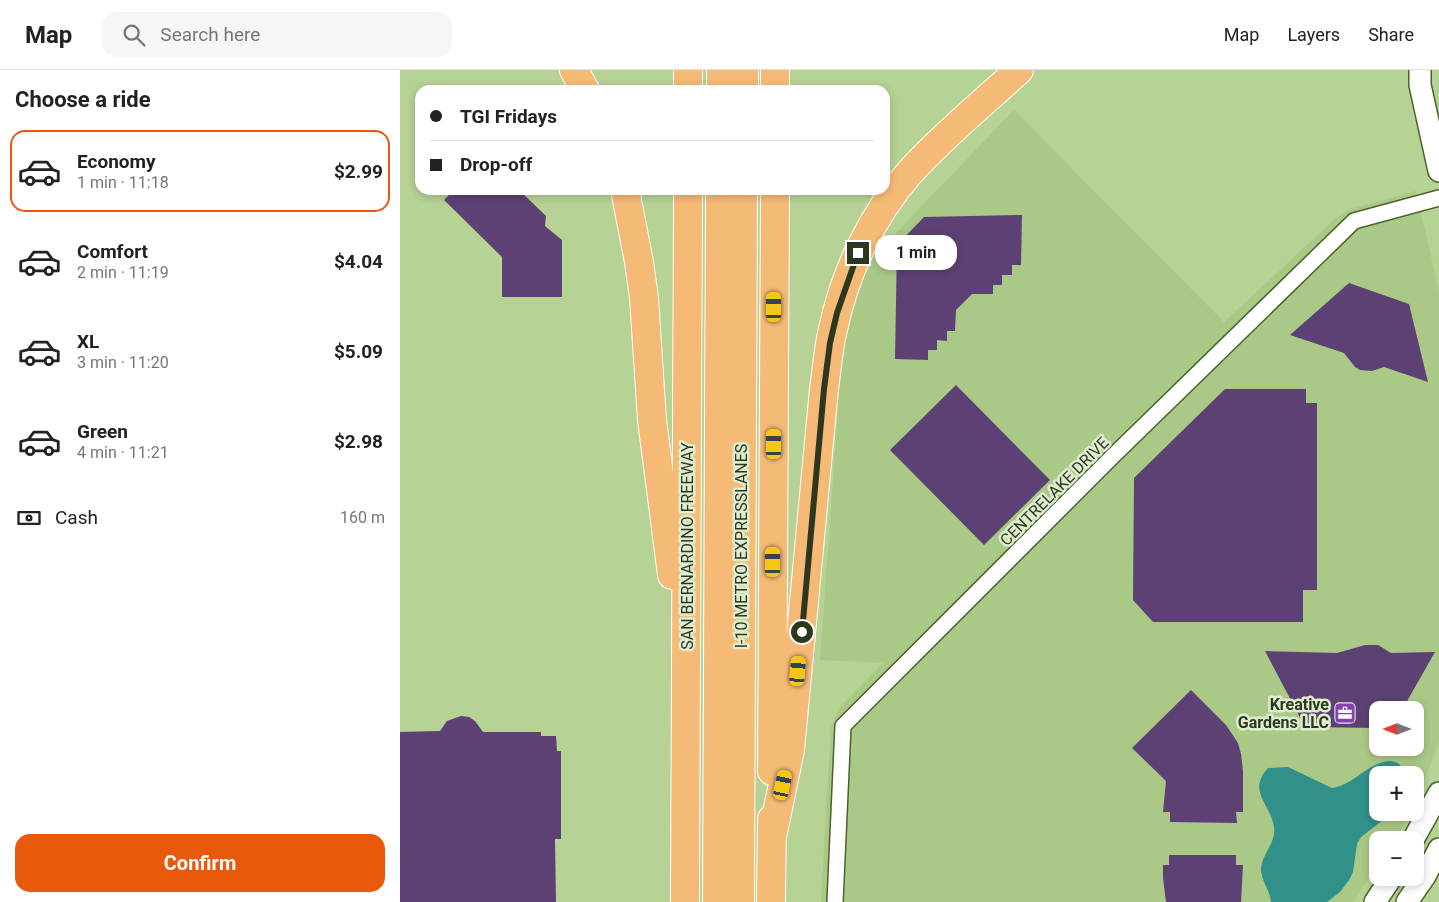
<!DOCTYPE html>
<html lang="en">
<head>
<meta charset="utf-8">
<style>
  :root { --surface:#fff; --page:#f6f6f6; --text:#222; --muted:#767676; --line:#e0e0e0; --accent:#ea580c }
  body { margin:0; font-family:Roboto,sans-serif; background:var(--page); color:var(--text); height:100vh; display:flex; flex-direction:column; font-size:19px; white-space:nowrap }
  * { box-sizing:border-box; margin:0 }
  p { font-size:16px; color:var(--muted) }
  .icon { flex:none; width:28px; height:28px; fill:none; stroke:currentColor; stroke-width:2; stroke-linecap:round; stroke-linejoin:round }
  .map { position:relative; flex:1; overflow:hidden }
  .side { display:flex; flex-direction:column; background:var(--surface); width:400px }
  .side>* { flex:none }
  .hud { position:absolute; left:15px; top:15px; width:475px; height:110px; border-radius:15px; box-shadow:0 2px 8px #0003; display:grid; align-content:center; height:110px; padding:0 15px; background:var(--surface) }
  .needle { width:32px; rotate:270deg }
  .controls { position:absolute; left:969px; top:631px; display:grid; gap:10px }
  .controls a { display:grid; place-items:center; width:55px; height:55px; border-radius:10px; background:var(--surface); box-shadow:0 2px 8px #0003; font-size:25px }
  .end { position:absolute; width:22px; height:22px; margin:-11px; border:6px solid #2c371e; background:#fff; box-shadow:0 0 0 2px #fff }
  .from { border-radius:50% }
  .bubble { position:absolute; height:35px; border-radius:15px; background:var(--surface); box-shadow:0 2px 8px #0003; font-size:16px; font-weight:700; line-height:35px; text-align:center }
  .car { position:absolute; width:15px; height:30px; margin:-15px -8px; border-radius:6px; box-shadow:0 0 4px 1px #0007; background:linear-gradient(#f5c518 24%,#345 0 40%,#f5c518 0 76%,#345 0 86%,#f5c518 0) }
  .hud b { display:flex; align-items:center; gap:18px; height:48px; font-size:19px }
  .hud b+b { border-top:1px solid var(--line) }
  .hud i { width:12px; height:12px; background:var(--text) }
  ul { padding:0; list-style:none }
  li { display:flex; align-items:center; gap:15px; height:82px; margin:0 10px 8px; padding:0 5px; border:2px solid transparent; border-radius:15px }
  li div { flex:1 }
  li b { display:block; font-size:19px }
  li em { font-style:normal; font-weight:700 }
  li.on { border-color:var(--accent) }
  li>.icon { width:45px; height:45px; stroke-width:1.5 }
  h2 { padding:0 15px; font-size:22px; line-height:60px }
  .pay { display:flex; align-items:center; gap:12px; height:55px; padding:0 15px; font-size:19px }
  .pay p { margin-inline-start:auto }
  .action { display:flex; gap:10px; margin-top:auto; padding:10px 15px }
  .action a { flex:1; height:58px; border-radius:15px; background:var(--accent); color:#fff; font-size:20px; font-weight:700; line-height:58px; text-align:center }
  header { display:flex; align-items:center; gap:30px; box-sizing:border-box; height:70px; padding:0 25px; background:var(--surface); border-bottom:1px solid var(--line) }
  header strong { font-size:24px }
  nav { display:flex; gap:28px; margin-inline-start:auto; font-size:18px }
  .search { width:350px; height:45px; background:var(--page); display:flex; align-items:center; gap:12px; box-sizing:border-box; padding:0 18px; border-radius:15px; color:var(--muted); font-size:19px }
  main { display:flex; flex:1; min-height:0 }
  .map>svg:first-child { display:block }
  .built { fill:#aac986; fill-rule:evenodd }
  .water { fill:#31918a }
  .building { fill:#5d4175 }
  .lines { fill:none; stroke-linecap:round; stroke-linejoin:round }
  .street-casing { stroke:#4b632b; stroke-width:18 }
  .secondary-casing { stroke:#4b632b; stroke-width:24 }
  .highway-casing { stroke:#fff; stroke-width:30 }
  .street { stroke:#fff; stroke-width:15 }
  .secondary { stroke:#fff; stroke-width:21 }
  .highway { stroke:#f6ba77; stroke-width:28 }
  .route { stroke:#2c371e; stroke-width:6 }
  .labels { text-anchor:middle; stroke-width:5; stroke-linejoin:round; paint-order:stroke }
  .street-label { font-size:16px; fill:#2c371e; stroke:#deedcf }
  .poi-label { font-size:16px; font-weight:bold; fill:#2c371e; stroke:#deedcf; text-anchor:end }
</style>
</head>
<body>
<header>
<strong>Map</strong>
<div class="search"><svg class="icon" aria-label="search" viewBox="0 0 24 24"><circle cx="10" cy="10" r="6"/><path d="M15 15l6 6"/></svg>Search here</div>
<nav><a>Map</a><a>Layers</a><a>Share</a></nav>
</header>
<main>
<section class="side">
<h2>Choose a ride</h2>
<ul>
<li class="on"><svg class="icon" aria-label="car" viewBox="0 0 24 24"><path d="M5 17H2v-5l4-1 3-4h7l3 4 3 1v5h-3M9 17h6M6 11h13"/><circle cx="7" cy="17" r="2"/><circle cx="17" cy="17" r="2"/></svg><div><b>Economy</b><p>1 min · 11:18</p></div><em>$2.99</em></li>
<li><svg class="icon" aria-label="car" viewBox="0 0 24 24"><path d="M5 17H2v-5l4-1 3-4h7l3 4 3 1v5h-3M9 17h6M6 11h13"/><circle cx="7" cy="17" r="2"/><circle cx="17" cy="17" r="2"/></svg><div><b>Comfort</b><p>2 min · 11:19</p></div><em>$4.04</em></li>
<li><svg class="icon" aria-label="car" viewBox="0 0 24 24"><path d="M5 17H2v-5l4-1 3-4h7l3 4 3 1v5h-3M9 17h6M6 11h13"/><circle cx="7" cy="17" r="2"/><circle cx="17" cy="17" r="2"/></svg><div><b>XL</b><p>3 min · 11:20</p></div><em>$5.09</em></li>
<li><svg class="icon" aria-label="car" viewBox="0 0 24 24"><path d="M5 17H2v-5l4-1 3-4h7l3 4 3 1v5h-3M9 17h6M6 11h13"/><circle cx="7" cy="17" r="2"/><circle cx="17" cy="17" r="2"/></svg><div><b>Green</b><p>4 min · 11:21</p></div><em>$2.98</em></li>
</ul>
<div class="pay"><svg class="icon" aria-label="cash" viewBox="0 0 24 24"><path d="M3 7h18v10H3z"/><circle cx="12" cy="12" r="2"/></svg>Cash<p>160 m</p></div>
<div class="action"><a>Confirm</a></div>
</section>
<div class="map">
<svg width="1039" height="832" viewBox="0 0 1039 832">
  <rect width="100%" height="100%" fill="#b6d295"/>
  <path class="built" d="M614 40 824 252 936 148 950 139 1016 121 1039 221V672L1015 734V705H978V742L1010 743 995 770H978L977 796 953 832H421L431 656 441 636 483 593 420 590 442 283 467 193ZM978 640H1015V678H978Z"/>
  <path class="water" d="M988 691C999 691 1002 696 1007 705H978V742L992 743 961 767 957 774 953 802 949 810 940 822 927 832H871C870 820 861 811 861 799 862 784 876 773 874 758 872 735 846 722 868 698L888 697 932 718C953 715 967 694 988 691Z"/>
  <path class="building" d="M54 120H119L146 146 145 156 162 170V227H102V187L44 130Z
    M622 145 621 195H612V205H602V215H593V224H572L556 240 555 261H547V271L537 270V280H528V290L495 289 497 175 524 147Z
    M949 213 1009 234 1028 312 984 297 972 301 960 300 955 297 944 283 890 265Z
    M556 315 650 410 584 475 490 380Z
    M825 319H906V333H917V520H903V552H753L733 530 734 408Z
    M965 575H978L991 583 1035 582 1002 640H978V658L905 657 865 581 937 583Z
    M791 620 826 655 838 673 841 684 843 701V742H836L837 753 770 752V742H763L766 711 732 678Z
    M61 646 69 647 75 651 83 662H141V666H156L157 681H161V769H155L156 832H0V662L40 661 47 651Z
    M769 785H836V795H843L841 832H766L763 808V795H769Z"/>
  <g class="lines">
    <g class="street-casing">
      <path id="street" d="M435 832 443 656 715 384 954 151 1039 128"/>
    </g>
    <g class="secondary-casing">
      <path id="secondary" d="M1020 0V15L1039 101
        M1013 770 1039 723
        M975 832 991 808
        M1007 832 1025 806 1039 779"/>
    </g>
    <g class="highway-casing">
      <path id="highway" d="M174 0 185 20
        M288 0V20
        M321 20V0
        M344 20V0
        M375 20V0
        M225 120 239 192 244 228 252 350 272 505
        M372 701 375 120
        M372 767 390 680 424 319C427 299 428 279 433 259 445 202 472 145 511 101 544 65 583 33 619 0
        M285 832 288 120
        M317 832 320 120
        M340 832 343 120
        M371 832 372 749"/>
    </g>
    <use href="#street" class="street"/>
    <use href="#secondary" class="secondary"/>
    <use href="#highway" class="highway"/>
  </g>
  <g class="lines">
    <path class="route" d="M402 562 424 319 430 273 437 243 458 183"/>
  </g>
  <defs>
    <g id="office-square" transform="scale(1.125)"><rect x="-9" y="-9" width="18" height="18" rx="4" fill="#8541b4" stroke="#deedcf"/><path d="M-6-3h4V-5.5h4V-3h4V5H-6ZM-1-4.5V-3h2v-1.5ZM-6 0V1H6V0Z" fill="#fff"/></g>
  </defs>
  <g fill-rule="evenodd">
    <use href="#office-square" x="945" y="643"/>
  </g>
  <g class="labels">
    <g class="street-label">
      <text transform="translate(654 421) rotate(-45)" y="6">CENTRELAKE DRIVE</text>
      <text transform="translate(287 476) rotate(-90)" y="6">SAN BERNARDINO FREEWAY</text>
      <text transform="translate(341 476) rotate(-90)" y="6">I-10 METRO EXPRESSLANES</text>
    </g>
    <g class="poi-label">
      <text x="929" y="640">Kreative<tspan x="929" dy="18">Gardens LLC</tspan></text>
    </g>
  </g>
</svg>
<div class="controls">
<a><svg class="needle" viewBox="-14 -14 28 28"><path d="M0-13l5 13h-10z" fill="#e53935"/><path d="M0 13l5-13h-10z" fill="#767676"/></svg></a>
<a>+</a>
<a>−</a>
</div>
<i class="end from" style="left:402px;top:562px"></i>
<i class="end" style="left:458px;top:183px"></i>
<div class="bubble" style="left:475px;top:165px;width:82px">1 min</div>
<i class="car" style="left:374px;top:237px;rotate:0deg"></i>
<i class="car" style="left:374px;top:374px;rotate:0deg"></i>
<i class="car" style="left:373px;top:492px;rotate:0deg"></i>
<i class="car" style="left:398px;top:601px;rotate:5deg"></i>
<i class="car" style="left:383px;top:715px;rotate:12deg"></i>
<div class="hud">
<b><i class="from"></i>TGI Fridays</b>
<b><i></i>Drop-off</b>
</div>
</div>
</main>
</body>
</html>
